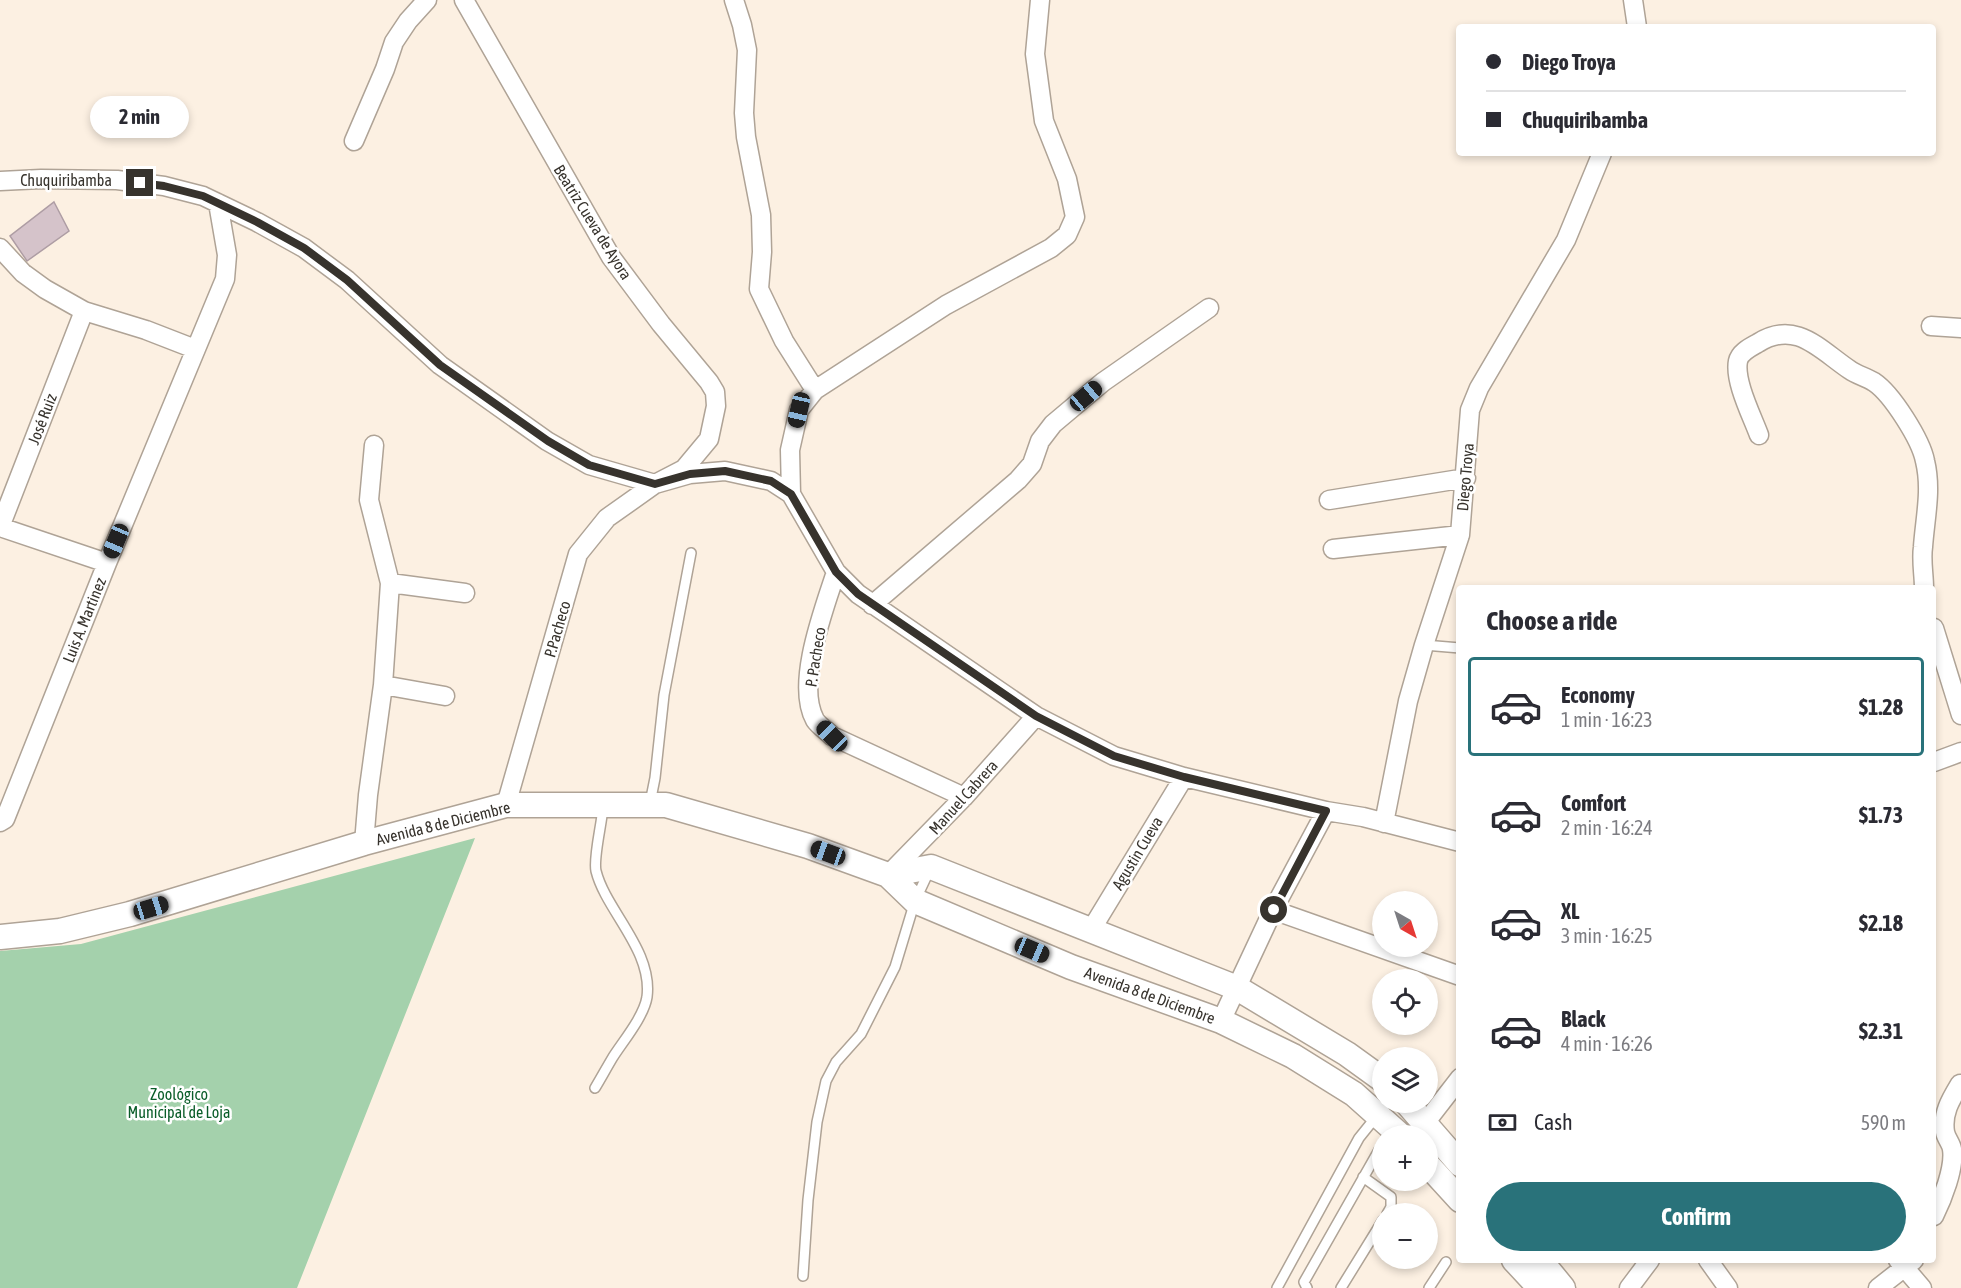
<!DOCTYPE html>
<html lang="en">
<head>
<meta charset="utf-8">
<style>
  :root { --surface:#fff; --page:#f2f2f3; --text:#2b2b33; --muted:#7c7c81; --line:#e1e1e2; --accent:#29727a }
  body { margin:0; font-family:"Asap Condensed",sans-serif; background:var(--page); color:var(--text); height:100vh; display:flex; flex-direction:column; font-size:22px; white-space:nowrap }
  * { box-sizing:border-box; margin:0 }
  p { font-size:20px; color:var(--muted) }
  .icon { flex:none; width:33px; height:33px; fill:none; stroke:currentColor; stroke-width:2; stroke-linecap:round; stroke-linejoin:round }
  .map { position:relative; flex:1; overflow:hidden }
  .drawer { position:absolute; left:1456px; top:585px; width:480px; height:678px; display:flex; flex-direction:column; background:var(--surface); border-radius:6px; box-shadow:0 3px 9px #0003 }
  .drawer>* { flex:none }
  .hud { position:absolute; left:1456px; top:24px; width:480px; height:132px; border-radius:6px; box-shadow:0 3px 9px #0003; display:grid; align-content:center; height:132px; padding:0 30px; background:var(--surface) }
  .needle { width:39px; rotate:141deg }
  .tools { position:absolute; left:1372px; top:891px; display:grid; gap:12px }
  .tools a { display:grid; place-items:center; width:66px; height:66px; border-radius:50%; background:var(--surface); box-shadow:0 3px 9px #0003; font-size:30px }
  .end { position:absolute; width:27px; height:27px; margin:-14px; border:8px solid #37332d; background:#fff; box-shadow:0 0 0 3px #fff }
  .from { border-radius:50% }
  .bubble { position:absolute; height:42px; border-radius:21px; background:var(--surface); box-shadow:0 3px 9px #0003; font-size:20px; font-weight:700; line-height:42px; text-align:center }
  .car { position:absolute; width:18px; height:36px; margin:-18px -9px; border-radius:8px; box-shadow:0 0 4px 2px #0007; background:linear-gradient(#222 24%,#8ab4d8 0 40%,#222 0 76%,#8ab4d8 0 86%,#222 0) }
  .hud b { display:flex; align-items:center; gap:21px; height:57px; font-size:22px }
  .hud b+b { border-top:2px solid var(--line) }
  .hud i { width:15px; height:15px; background:var(--text) }
  ul { padding:0; list-style:none }
  li { display:flex; align-items:center; gap:18px; height:99px; margin:0 12px 9px; padding:0 18px; border:3px solid transparent; border-radius:6px }
  li div { flex:1 }
  li b { display:block; font-size:22px }
  li em { font-style:normal; font-weight:700 }
  li.on { border-color:var(--accent) }
  li>.icon { width:54px; height:54px; stroke-width:1.5 }
  h2 { padding:0 30px; font-size:27px; line-height:72px }
  .pay { display:flex; align-items:center; gap:15px; height:66px; padding:0 30px; font-size:22px }
  .pay p { margin-inline-start:auto }
  .button { display:flex; gap:12px; margin-top:auto; padding:12px 30px }
  .button a { flex:1; height:69px; border-radius:36px; background:var(--accent); color:#fff; font-size:24px; font-weight:700; line-height:69px; text-align:center }
  .map>svg:first-child { display:block }
  .green { fill:#a4d1ac }
  .building { fill:#d5c3ca; stroke:#ae9da4; stroke-width:1.5 }
  .lines { fill:none; stroke-linecap:round; stroke-linejoin:round }
  .service-casing { stroke:#afa396; stroke-width:12 }
  .minor-casing { stroke:#afa396; stroke-width:21 }
  .secondary-casing { stroke:#afa396; stroke-width:27 }
  .service { stroke:#fff; stroke-width:9 }
  .minor { stroke:#fff; stroke-width:18 }
  .secondary { stroke:#fff; stroke-width:24 }
  .route { stroke:#37332d; stroke-width:8 }
  .labels { text-anchor:middle; stroke-width:5; stroke-linejoin:round; paint-order:stroke }
  .street-label { font-size:16px; fill:#37332d; stroke:#fff }
  .park-label { font-size:16px; fill:#0a5d29; stroke:#fff }
</style>
</head>
<body>
<div class="map">
<svg width="1961" height="1288" viewBox="0 0 1961 1288">
  <rect width="100%" height="100%" fill="#fcf0e2"/>
  <path class="green" d="M475 838 297 1288H0V951L81 944Z"/>
  <path class="building" d="M54 202 69 231 27 261 10 236Z"/>
  <g class="lines">
    <g class="service-casing">
      <path id="service" d="M1424 645 1460 648
        M650 803 655 778 664 695 691 553
        M595 1088C601 1078 607 1067 613 1057 624 1040 644 1016 647 997 653 950 606 911 596 871 593 858 602 823 603 807
        M1363 1177 1391 1197V1207L1387 1214
        M803 1276 808 1200 817 1122 826 1081 836 1062 861 1034 895 967 915 901 930 869
        M1277 1288 1359 1138 1388 1102
        M1307 1288 1304 1282 1383 1143
        M1341 1288 1383 1220
        M1429 1288 1446 1262"/>
    </g>
    <g class="minor-casing">
      <path id="minor" d="M464 0 611 257 661 324 709 382 715 392 716 406 709 439 684 469 655 484 607 518 578 554 506 805
        M734 0 742 25 747 50 744 113 746 137 761 215 762 252 759 289 784 341 815 390
        M1633 0 1637 27
        M354 141 385 69 394 42 408 21 427 0
        M0 181 41 179 117 180 164 186 203 196 257 222 304 248 347 280 440 365 547 441 589 465 655 484 690 474 725 471 771 481 791 494 836 572 858 594 1036 716 1114 756 1184 777 1326 811 1363 817 1460 842
        M0 248 23 273 45 289 84 311 146 330 195 349
        M84 311 0 527 107 563
        M1931 326 1961 328
        M1759 435C1752 416 1734 381 1738 361 1740 352 1751 347 1758 343 1796 319 1820 350 1850 370 1857 375 1866 377 1874 382 1892 394 1921 440 1925 461 1932 490 1925 518 1923 547 1921 560 1924 575 1924 588
        M791 494 790 450 799 410 815 390 946 305 1051 248 1067 235 1075 217 1067 179 1044 121 1035 54 1040 0
        M1329 500 1466 478
        M1333 549 1460 535
        M836 572C824 609 795 684 815 720 819 726 827 731 832 736L964 797
        M390 583 465 593
        M872 605 1018 480 1032 464 1040 441 1053 424 1103 382 1209 308
        M1934 628 1961 715
        M383 685 445 696
        M1934 762 1961 752
        M0 822 5 819 107 563 225 279 227 255 218 203
        M1384 823 1408 701 1424 645 1460 535 1470 410 1479 388 1566 240 1602 153
        M364 843 368 795 383 685 390 583 369 500 374 445
        M888 875 964 797 1036 716
        M1273 910 1460 976
        M1091 930 1184 777
        M1221 1021 1273 910 1326 811
        M1415 1136 1460 1078
        M1934 1216C1942 1200 1955 1168 1952 1149 1951 1143 1946 1138 1945 1132 1942 1113 1951 1099 1960 1084
        M1708 1260 1728 1288
        M1898 1260 1922 1288
        M1629 1288 1650 1260
        M1878 1288 1914 1260"/>
    </g>
    <g class="secondary-casing">
      <path id="secondary" d="M888 875 931 867 1237 988 1347 1054 1383 1080
        M0 937 60 931 130 914 364 843 506 805H666L808 846 888 875 915 901 1071 967 1221 1021 1293 1056 1354 1094 1401 1136
        M1406 1102 1460 1164
        M1428 1165 1460 1200
        M1514 1260 1540 1288
        M1540 1260 1563 1288"/>
    </g>
    <use href="#service" class="service"/>
    <use href="#minor" class="minor"/>
    <use href="#secondary" class="secondary"/>
  </g>
  <g class="lines">
    <path class="route" d="M140 183 164 186 203 196 257 222 304 248 347 280 440 365 548 441 589 465 655 484 690 474 725 471 771 481 791 494 836 572 858 594 1036 716 1114 756 1184 777 1326 811 1274 910"/>
  </g>
  <g class="labels">
    <g class="street-label">
      <text x="66" y="186">Chuquiribamba</text>
      <text transform="translate(593 222) rotate(58)" y="6">Beatriz Cueva de Ayora</text>
      <text transform="translate(42 419) rotate(-69)" y="6">José Ruiz</text>
      <text transform="translate(1465 477) rotate(-85)" y="6">Diego Troya</text>
      <text transform="translate(84 620) rotate(-68)" y="6">Luis A. Martinez</text>
      <text transform="translate(557 629) rotate(-74)" y="6">P.Pacheco</text>
      <text transform="translate(815 657) rotate(-81)" y="6">P. Pacheco</text>
      <text transform="translate(963 797) rotate(-48)" y="6">Manuel Cabrera</text>
      <text transform="translate(443 823) rotate(-14)" y="6">Avenida 8 de Diciembre</text>
      <text transform="translate(1137 853) rotate(-59)" y="6">Agustin Cueva</text>
      <text transform="translate(1150 995) rotate(20)" y="6">Avenida 8 de Diciembre</text>
    </g>
    <g class="park-label">
      <text x="179" y="1100">Zoológico<tspan x="179" dy="18">Municipal de Loja</tspan></text>
    </g>
  </g>
</svg>
<div class="tools">
<a><svg class="needle" viewBox="-14 -14 28 28"><path d="M0-13l5 13h-10z" fill="#e53935"/><path d="M0 13l5-13h-10z" fill="#7c7c81"/></svg></a>
<a><svg class="icon" aria-label="locate" viewBox="0 0 24 24"><circle cx="12" cy="12" r="6"/><path d="M12 2v4M12 18v4M2 12h4M18 12h4"/></svg></a>
<a><svg class="icon" aria-label="layers" viewBox="0 0 24 24"><path d="M12 4l9 5-9 5-9-5zM3 14l9 5 9-5"/></svg></a>
<a>+</a>
<a>−</a>
</div>
<i class="end from" style="left:1274px;top:910px"></i>
<i class="end" style="left:140px;top:183px"></i>
<div class="bubble" style="left:90px;top:96px;width:99px">2 min</div>
<i class="car" style="left:1086px;top:396px;rotate:50deg"></i>
<i class="car" style="left:799px;top:410px;rotate:193deg"></i>
<i class="car" style="left:116px;top:541px;rotate:203deg"></i>
<i class="car" style="left:832px;top:736px;rotate:315deg"></i>
<i class="car" style="left:828px;top:853px;rotate:290deg"></i>
<i class="car" style="left:151px;top:908px;rotate:73deg"></i>
<i class="car" style="left:1032px;top:950px;rotate:113deg"></i>
<div class="hud">
<b><i class="from"></i>Diego Troya</b>
<b><i></i>Chuquiribamba</b>
</div>
<section class="drawer">
<h2>Choose a ride</h2>
<ul>
<li class="on"><svg class="icon" aria-label="car" viewBox="0 0 24 24"><path d="M5 17H2v-5l4-1 3-4h7l3 4 3 1v5h-3M9 17h6M6 11h13"/><circle cx="7" cy="17" r="2"/><circle cx="17" cy="17" r="2"/></svg><div><b>Economy</b><p>1 min · 16:23</p></div><em>$1.28</em></li>
<li><svg class="icon" aria-label="car" viewBox="0 0 24 24"><path d="M5 17H2v-5l4-1 3-4h7l3 4 3 1v5h-3M9 17h6M6 11h13"/><circle cx="7" cy="17" r="2"/><circle cx="17" cy="17" r="2"/></svg><div><b>Comfort</b><p>2 min · 16:24</p></div><em>$1.73</em></li>
<li><svg class="icon" aria-label="car" viewBox="0 0 24 24"><path d="M5 17H2v-5l4-1 3-4h7l3 4 3 1v5h-3M9 17h6M6 11h13"/><circle cx="7" cy="17" r="2"/><circle cx="17" cy="17" r="2"/></svg><div><b>XL</b><p>3 min · 16:25</p></div><em>$2.18</em></li>
<li><svg class="icon" aria-label="car" viewBox="0 0 24 24"><path d="M5 17H2v-5l4-1 3-4h7l3 4 3 1v5h-3M9 17h6M6 11h13"/><circle cx="7" cy="17" r="2"/><circle cx="17" cy="17" r="2"/></svg><div><b>Black</b><p>4 min · 16:26</p></div><em>$2.31</em></li>
</ul>
<div class="pay"><svg class="icon" aria-label="cash" viewBox="0 0 24 24"><path d="M3 7h18v10H3z"/><circle cx="12" cy="12" r="2"/></svg>Cash<p>590 m</p></div>
<div class="button"><a>Confirm</a></div>
</section>
</div>
</body>
</html>
